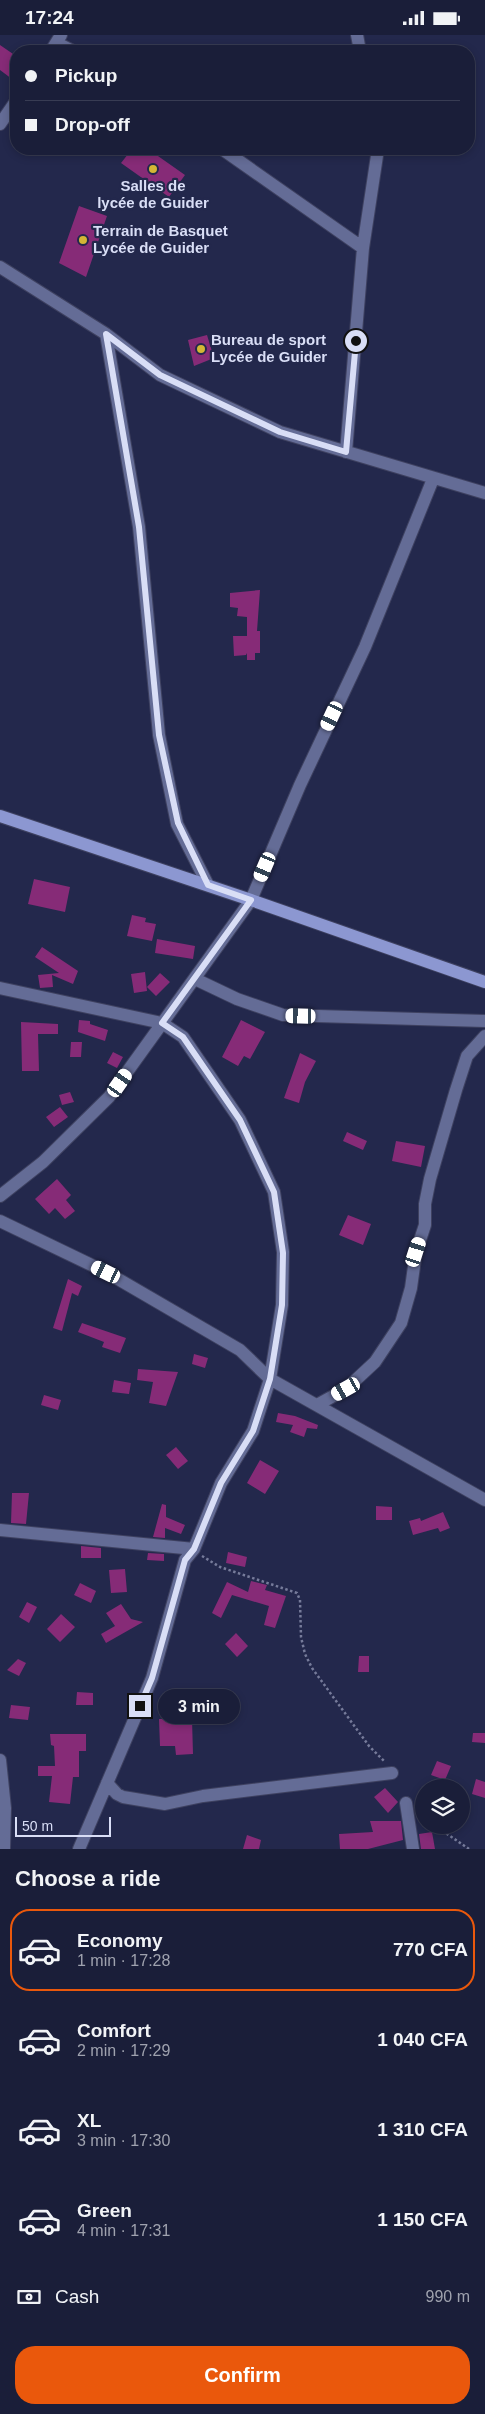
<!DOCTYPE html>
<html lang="en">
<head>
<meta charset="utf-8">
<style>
  :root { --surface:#1a1e39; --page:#272b44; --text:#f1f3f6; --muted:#9fa2ae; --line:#383c53; --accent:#ea580c }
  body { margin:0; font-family:Helvetica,sans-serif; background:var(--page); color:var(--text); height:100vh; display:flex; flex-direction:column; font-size:19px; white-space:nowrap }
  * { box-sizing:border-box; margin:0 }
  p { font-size:16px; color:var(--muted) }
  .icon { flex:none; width:28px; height:28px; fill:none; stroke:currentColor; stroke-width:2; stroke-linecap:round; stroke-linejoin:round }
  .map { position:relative; height:1814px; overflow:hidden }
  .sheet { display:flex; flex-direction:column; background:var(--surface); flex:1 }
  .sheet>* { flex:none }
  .top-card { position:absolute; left:10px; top:10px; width:465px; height:110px; border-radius:20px; box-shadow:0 2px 8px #0003,0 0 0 1px var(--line); display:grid; align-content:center; height:110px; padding:0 15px; background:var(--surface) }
  .buttons { position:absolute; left:415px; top:1744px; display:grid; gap:10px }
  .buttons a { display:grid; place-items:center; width:55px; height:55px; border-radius:50%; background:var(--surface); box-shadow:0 2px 8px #0003,0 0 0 1px var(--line); font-size:25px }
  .scale { position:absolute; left:15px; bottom:12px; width:96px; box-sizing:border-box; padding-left:5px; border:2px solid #d9def6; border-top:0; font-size:14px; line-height:18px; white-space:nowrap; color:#d9def6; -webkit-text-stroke:4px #23284c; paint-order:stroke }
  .end { position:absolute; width:22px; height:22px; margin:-11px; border:6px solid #d9def6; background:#111; box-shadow:0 0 0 2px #111 }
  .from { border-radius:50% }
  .bubble { position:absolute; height:35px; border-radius:18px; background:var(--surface); box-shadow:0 2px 8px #0003,0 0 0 1px var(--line); font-size:16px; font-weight:700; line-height:35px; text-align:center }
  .car { position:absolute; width:15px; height:30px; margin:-15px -8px; border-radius:6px; box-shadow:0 0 4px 1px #0007; background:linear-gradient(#fff 24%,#345 0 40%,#fff 0 76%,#345 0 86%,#fff 0) }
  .top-card b { display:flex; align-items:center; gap:18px; height:48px; font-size:19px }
  .top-card b+b { border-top:1px solid var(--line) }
  .top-card i { width:12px; height:12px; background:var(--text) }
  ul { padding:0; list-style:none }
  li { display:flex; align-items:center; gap:15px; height:82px; margin:0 10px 8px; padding:0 5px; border:2px solid transparent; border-radius:20px }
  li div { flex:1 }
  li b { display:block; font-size:19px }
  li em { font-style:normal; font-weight:700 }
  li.current { border-color:var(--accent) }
  li>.icon { width:45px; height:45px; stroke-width:1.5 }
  h2 { padding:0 15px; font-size:22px; line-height:60px }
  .pay { display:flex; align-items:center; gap:12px; height:55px; padding:0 15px; font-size:19px }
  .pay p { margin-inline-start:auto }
  .cta { display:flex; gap:10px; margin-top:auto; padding:10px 15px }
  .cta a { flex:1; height:58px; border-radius:20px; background:var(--accent); color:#fff; font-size:20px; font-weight:700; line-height:58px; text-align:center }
  .status { display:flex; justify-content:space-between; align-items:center; height:35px; padding:0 25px; background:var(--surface); direction:ltr }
  .status svg { height:14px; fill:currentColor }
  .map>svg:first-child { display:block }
  .building { fill:#862b77 }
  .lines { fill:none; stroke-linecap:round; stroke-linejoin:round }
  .minor-casing { stroke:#3e4160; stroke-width:14 }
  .major-casing { stroke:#3e4160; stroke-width:14 }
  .path { stroke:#767b9a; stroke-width:2.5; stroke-dasharray:2.5 2.5; stroke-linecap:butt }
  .minor { stroke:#646c96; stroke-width:12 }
  .major { stroke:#8c97d1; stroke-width:12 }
  .route { stroke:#d9def6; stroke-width:6 }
  .poi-dot { fill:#d4b635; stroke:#23284c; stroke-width:2 }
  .labels { text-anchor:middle; stroke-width:4.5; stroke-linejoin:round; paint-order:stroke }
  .poi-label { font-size:15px; font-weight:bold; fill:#d9def6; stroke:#23284c; text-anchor:start }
</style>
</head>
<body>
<div class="status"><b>17:24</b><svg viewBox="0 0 49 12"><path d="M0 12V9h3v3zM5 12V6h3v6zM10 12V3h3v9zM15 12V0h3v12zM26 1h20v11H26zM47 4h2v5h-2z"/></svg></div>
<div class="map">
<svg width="485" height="1814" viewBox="0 0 485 1814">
  <rect width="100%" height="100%" fill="#23284c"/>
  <path class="building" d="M0 10 16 21V47L0 35Z
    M132 114H148L185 140 169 162 121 128Z
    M79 171 107 181 86 242 59 228Z
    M207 300 214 323 194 331 188 305Z
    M260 555 257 596H260V618H255V625H247V618L246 620 234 621 233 601H247V582L237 581 238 573 230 572V558Z
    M34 844 70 852 65 877 28 869Z
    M132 880 146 883 145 887 156 889 152 906 127 901Z
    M157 904 195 911 193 924 155 918Z
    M42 912 78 936 73 949 52 940 53 952 40 953 38 940 59 938 35 922Z
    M145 937 147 956 134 958 131 939Z
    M160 938 170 947 156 961 147 952Z
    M79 985 90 986V989L108 995 105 1006 78 997Z
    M241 985 265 997 250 1024 244 1021 238 1031 222 1022Z
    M21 987 58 989V999H38L39 1036H22Z
    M71 1007H82L81 1022H70Z
    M113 1017 123 1022 117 1033 107 1028Z
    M300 1018 316 1026 305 1047 299 1068 284 1063Z
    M70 1057 74 1067 62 1070 59 1060Z
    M60 1072 68 1082 54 1092 46 1082Z
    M347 1097 367 1106 363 1115 343 1106Z
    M396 1106 425 1111 421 1132 392 1126Z
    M57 1144 71 1160 66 1165 75 1176 65 1184 55 1173 49 1179 35 1164Z
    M348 1180 371 1189 363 1210 339 1200Z
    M68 1244 82 1251 78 1261 72 1258 62 1296 53 1293Z
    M82 1288 126 1303 120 1318 102 1312 104 1307 78 1297Z
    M194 1319 208 1323 205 1333 192 1329Z
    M138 1334 178 1337 166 1371 149 1368 153 1347 137 1345Z
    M114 1345 131 1348 129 1359 112 1357Z
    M44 1360 61 1365 58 1375 41 1370Z
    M278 1378 295 1381 318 1390 317 1394 307 1393 304 1402 290 1397 293 1390 276 1387Z
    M176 1412 188 1426 178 1434 166 1420Z
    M260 1425 279 1436 265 1459 247 1448Z
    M12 1458H29L26 1489 11 1488Z
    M162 1469 166 1470V1482L185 1490 181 1499 165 1493V1503L153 1502Z
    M376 1471 392 1472V1485H376Z
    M443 1477 450 1493 440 1497 438 1493 413 1500 409 1486 420 1483 421 1486Z
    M81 1511 101 1513V1523H81Z
    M228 1517 247 1522 245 1532 226 1528Z
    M148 1518 164 1519V1526L147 1525Z
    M125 1534 127 1557 111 1558 109 1535Z
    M251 1546 267 1550 265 1555 286 1561 275 1593 264 1590 269 1571 232 1560 221 1583 212 1578 227 1547 248 1557Z
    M80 1548 96 1556 91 1568 74 1560Z
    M27 1567 37 1572 29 1588 19 1582Z
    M121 1569 131 1584 143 1587 106 1608 101 1599 115 1591 106 1578Z
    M61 1579 75 1592 60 1607 47 1594Z
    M236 1598 248 1611 237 1622 225 1609Z
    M359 1621H369V1637H358Z
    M18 1624 26 1628 19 1641 7 1635Z
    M77 1657 93 1658V1670H76Z
    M11 1670 30 1672 28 1685 9 1683Z
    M159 1684H192L193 1719 176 1720 175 1711H160Z
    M473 1698H485V1708L472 1707Z
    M50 1699H86V1716H79V1742H73L70 1769 49 1767 52 1741H38V1731H55L54 1711 51 1710Z
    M437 1726 451 1731 445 1745 431 1740Z
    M476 1744 485 1747V1763L472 1759Z
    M385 1753 398 1767 388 1778 374 1762Z
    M370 1786H401L403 1805 368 1814H340L339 1799 373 1797Z
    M432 1797 435 1814H421L419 1799Z
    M247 1800 261 1805 259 1814H243Z"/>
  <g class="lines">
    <g class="minor-casing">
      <path id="minor" d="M357 0 360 16
        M57 8 73 16
        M51 16 61 0
        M0 89 16 66
        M222 114 363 213
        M0 232 106 299 160 340 280 397 485 458
        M106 299 139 492 159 700 177 789 208 850
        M346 417 363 213 378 114
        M195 944 237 964 283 980 485 986
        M0 953 162 988 183 1002 240 1085 274 1157 283 1217 282 1270 270 1344 253 1396 221 1448 194 1514 185 1525 152 1643 79 1814
        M0 1161 43 1127 109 1062 251 865 300 750 365 612 433 444
        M0 1186 106 1237 240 1315 270 1344 485 1465
        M317 1370 346 1354 375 1327 401 1288 411 1253 416 1217 425 1190V1169L430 1144 456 1055 467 1021 485 1001
        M0 1495 194 1514
        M0 1725 5 1773 4 1814
        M107 1748 117 1759 123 1762 165 1769 203 1761 392 1738
        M406 1768 413 1814"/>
    </g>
    <g class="major-casing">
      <path id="major" d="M0 781 251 865 485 947"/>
    </g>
    <path class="path" d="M202 1521 220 1532 297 1558 300 1565 301 1602 305 1619 312 1633 369 1711 385 1727
      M434 1790 469 1814"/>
    <use href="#minor" class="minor"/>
    <use href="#major" class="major"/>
  </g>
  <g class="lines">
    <path class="route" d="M140 1671 152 1643 185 1525 194 1514 221 1448 253 1396 270 1344 282 1270 283 1218 274 1157 240 1085 183 1002 162 988 251 865 208 850 178 788 159 700 139 492 106 299 160 340 280 397 346 417 356 306"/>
  </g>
  <g class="poi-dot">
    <circle cx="153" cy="134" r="5"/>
    <circle cx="83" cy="205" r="5"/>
    <circle cx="201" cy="314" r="5"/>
  </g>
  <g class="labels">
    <g class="poi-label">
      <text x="153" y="156" text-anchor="middle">Salles de<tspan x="153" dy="17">lycée de Guider</tspan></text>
      <text x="93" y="201">Terrain de Basquet<tspan x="93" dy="17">Lycée de Guider</tspan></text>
      <text x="211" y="310">Bureau de sport<tspan x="211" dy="17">Lycée de Guider</tspan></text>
    </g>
  </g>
</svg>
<div class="buttons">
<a><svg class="icon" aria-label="layers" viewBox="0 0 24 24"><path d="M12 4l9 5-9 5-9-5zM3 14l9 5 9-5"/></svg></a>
</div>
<div class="scale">50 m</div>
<i class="end from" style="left:356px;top:306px"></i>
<i class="end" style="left:140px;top:1671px"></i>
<div class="bubble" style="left:158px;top:1654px;width:82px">3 min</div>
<i class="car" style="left:332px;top:681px;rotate:205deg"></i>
<i class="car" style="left:265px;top:832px;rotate:203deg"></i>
<i class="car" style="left:301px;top:981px;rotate:271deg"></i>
<i class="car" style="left:120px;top:1048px;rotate:35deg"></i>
<i class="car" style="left:416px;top:1217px;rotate:18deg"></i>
<i class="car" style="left:106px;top:1237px;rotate:296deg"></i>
<i class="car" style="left:346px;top:1354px;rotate:241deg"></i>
<div class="top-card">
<b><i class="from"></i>Pickup</b>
<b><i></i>Drop-off</b>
</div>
</div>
<section class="sheet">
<h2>Choose a ride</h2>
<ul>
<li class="current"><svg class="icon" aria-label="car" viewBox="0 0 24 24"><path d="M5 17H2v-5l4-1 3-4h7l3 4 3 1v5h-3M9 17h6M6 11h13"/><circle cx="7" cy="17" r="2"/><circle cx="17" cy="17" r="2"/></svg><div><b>Economy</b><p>1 min · 17:28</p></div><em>770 CFA</em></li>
<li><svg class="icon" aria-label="car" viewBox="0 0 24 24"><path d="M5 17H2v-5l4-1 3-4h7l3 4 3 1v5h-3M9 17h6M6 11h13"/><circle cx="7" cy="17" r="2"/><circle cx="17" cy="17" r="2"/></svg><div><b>Comfort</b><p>2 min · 17:29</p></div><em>1 040 CFA</em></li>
<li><svg class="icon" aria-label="car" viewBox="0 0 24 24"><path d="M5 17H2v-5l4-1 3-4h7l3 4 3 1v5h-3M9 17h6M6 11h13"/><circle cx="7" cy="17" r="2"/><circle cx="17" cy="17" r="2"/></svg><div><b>XL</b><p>3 min · 17:30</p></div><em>1 310 CFA</em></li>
<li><svg class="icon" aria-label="car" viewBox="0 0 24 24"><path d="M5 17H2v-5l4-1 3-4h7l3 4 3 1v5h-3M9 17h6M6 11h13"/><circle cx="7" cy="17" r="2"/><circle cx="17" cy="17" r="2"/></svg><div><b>Green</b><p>4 min · 17:31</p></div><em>1 150 CFA</em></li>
</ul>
<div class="pay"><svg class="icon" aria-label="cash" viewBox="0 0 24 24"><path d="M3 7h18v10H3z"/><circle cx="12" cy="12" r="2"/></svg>Cash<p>990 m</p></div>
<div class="cta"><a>Confirm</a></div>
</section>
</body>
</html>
